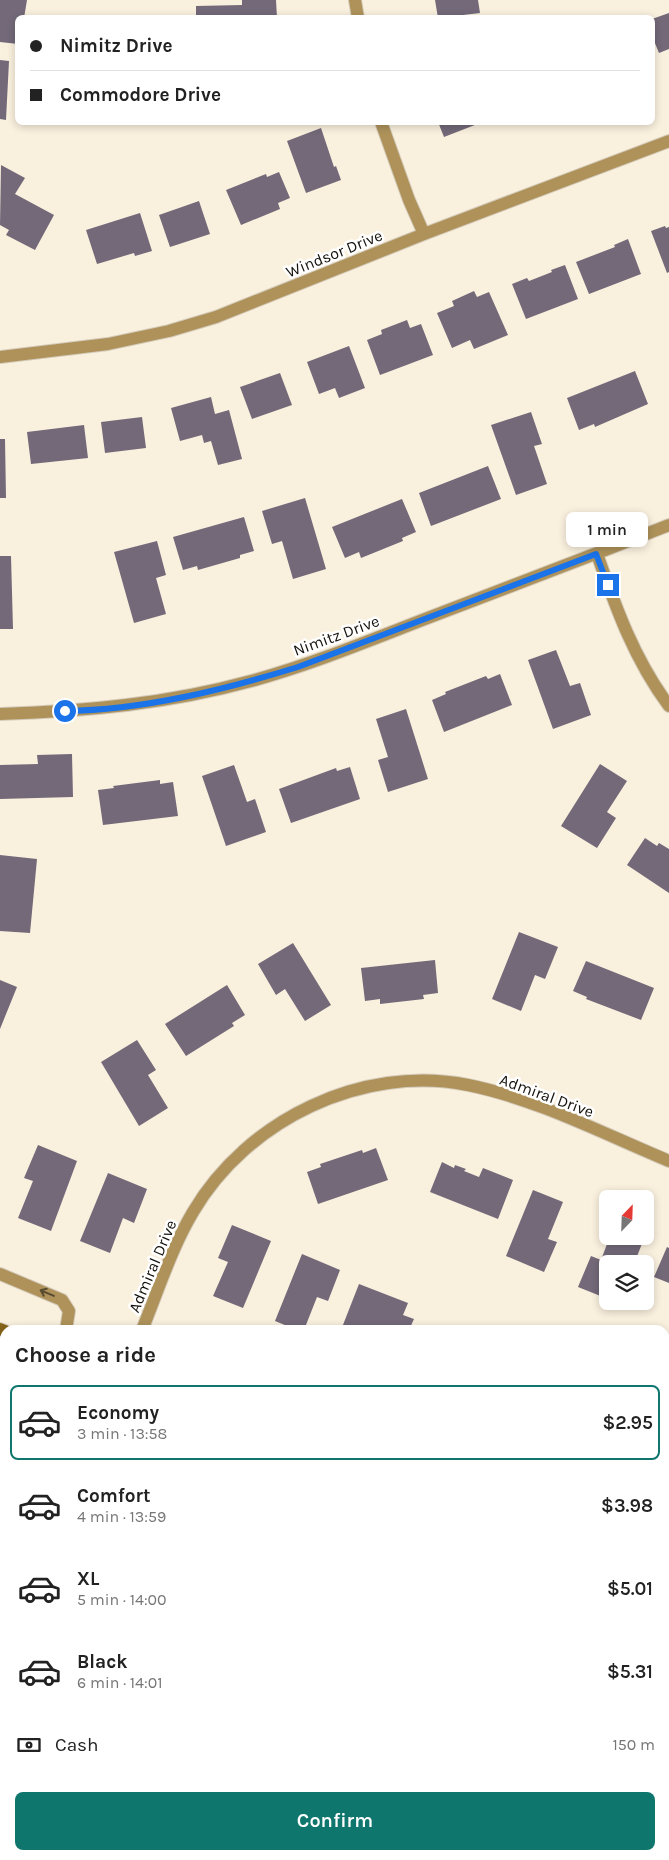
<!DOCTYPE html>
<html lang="en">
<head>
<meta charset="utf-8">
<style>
  :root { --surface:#fff; --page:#f2f2f2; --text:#222; --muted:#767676; --line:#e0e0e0; --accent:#0f766e }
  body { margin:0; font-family:Karla,sans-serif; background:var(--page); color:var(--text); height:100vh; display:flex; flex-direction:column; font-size:19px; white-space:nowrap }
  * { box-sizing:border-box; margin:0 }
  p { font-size:16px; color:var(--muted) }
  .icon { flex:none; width:28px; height:28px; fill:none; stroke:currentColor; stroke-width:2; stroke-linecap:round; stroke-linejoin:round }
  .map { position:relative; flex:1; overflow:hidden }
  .drawer { position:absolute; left:0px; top:1325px; width:670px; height:535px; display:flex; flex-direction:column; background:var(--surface); border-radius:15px 15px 0 0; box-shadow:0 2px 8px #0003 }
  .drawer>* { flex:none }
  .guide { position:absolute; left:15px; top:15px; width:640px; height:110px; border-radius:8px; box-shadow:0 2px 8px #0003; display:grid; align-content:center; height:110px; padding:0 15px; background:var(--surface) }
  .needle { width:32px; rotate:23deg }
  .tools { position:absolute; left:599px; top:1190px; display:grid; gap:10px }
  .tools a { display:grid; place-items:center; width:55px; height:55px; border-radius:8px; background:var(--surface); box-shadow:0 2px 8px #0003; font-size:25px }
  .end { position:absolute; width:22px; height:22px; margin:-11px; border:6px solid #1a73e8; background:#fff; box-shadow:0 0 0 2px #fff }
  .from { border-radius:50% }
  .bubble { position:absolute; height:35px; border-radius:8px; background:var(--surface); box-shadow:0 2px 8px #0003; font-size:16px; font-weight:600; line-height:35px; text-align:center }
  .guide b { display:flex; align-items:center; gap:18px; height:48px; font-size:19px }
  .guide b+b { border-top:1px solid var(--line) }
  .guide i { width:12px; height:12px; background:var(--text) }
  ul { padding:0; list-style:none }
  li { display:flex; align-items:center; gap:15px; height:75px; margin:0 10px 8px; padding:0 5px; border:2px solid transparent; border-radius:8px }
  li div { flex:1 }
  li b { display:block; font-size:19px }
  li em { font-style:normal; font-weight:600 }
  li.on { border-color:var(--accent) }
  li>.icon { width:45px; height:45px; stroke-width:1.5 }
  h2 { padding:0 15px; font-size:22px; line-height:60px }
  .pay { display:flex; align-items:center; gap:12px; height:55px; padding:0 15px; font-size:19px }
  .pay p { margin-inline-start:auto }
  .button { display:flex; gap:10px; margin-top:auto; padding:10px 15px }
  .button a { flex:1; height:58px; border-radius:8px; background:var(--accent); color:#fff; font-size:20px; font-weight:600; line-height:58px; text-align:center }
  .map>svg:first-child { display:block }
  .built { fill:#f0e4cb }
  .building { fill:#736979 }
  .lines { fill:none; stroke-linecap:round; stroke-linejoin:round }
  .lane-casing { stroke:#d5ccbc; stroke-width:14 }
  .street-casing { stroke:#d5ccbc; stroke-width:14 }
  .secondary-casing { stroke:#d5ccbc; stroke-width:14 }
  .lane { stroke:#ae925a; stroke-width:12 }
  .street { stroke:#ae925a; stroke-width:12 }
  .secondary { stroke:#866519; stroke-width:12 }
  .oneway { stroke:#594b2f }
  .route { stroke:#1a73e8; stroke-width:6 }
  .labels { text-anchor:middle; stroke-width:5; stroke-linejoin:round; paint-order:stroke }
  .street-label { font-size:16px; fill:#14110b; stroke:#fff }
</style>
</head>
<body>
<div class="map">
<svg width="669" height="1860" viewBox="0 0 669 1860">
  <rect width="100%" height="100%" fill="#faf0de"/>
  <path class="built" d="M0 1360 5 1362V1855H665V1632L669 1634V1860H0Z"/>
  <path class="building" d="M0 0H27L24 18H18V44L0 42Z
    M242 0H276L277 18H196V6L242 5Z
    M435 0H478L480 13 438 18Z
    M669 13V49L659 53 652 36V19Z
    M0 60 9 61 6 120 0 119Z
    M438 122H480V123L444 137Z
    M321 128 334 167 336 166 341 180 306 193 287 141Z
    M1 165 25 178 15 194 54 215 35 250 6 235 9 230 0 225Z
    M279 172 290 198 278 203 280 209 241 225 226 190 266 174 267 177Z
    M199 201 210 234 170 247 159 215Z
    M140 213 152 251 135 256 134 253 97 264 86 230Z
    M665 226 666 228 669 227V272L667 273 651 231Z
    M628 239 641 274 589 294 576 262 615 247 614 245Z
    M565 265 578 299 526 319 512 284 527 278 529 281 552 272 551 270Z
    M474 291 477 297 489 292 508 335 474 349 470 340 452 348 437 313 454 306 452 301Z
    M407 320 410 328 421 324 433 355 380 375 367 340 382 334 381 330Z
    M349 346 365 388 339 398 335 388 319 394 307 362Z
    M635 371 648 404 595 427 594 424 579 430 567 398Z
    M280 373 292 405 252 419 240 387Z
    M211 397 215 414 229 410 242 459 218 465 211 441 204 443 202 435 180 441 171 408Z
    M531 412 542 444 534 446 547 484 516 495 491 425Z
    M142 417 146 448 105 453 101 422Z
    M84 425 88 458 31 464 27 432Z
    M0 439H5L6 498H0Z
    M488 466 501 499 431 526 419 493Z
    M305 498 326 569 293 579 282 541 272 544 262 511Z
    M402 499 416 532 402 538 403 541 361 558 359 552 345 558 332 527Z
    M244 517 254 551 240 555V558L198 570 197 566 183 570 173 537Z
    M157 541 166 575 156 578 166 614 134 623 114 552Z
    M0 556H11L13 629H0Z
    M556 650 570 686 580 683 591 715 553 729 528 660Z
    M500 674 512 705 444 732 432 700 446 694 445 692 486 676 488 679Z
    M406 709 428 779 388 792 378 760 388 757 376 719Z
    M72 754 73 797 0 799V765L38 764 37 755Z
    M600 764 627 781 607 812 616 818 597 848 561 826Z
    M234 765 247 802 255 799 266 832 226 846 202 776Z
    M350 767 360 799 291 823 279 789 336 768 337 771Z
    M160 780V784L173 782 178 816 103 825 98 790 114 788 113 786Z
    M645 838 657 846 659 843 669 849V893L627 865Z
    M0 855 37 859 30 933 0 931Z
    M519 932 558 947 545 979 535 975 521 1011 492 999Z
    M293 943 331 1005 305 1021 285 989 276 995 258 964Z
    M435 960 438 993 423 995 424 999 380 1004V999L365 1001 361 968Z
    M586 961 654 988 641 1020 586 999 587 997 573 991Z
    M0 980 17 987 0 1029Z
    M227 985 245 1015 232 1023 234 1026 186 1056 165 1024Z
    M137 1040 156 1070 148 1075 168 1108 139 1126 101 1062Z
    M38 1145 77 1161 51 1231 18 1218 33 1181 24 1178Z
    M376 1148 388 1180 318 1204 307 1172 321 1167 320 1164 362 1150 363 1153Z
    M442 1162 454 1168 455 1165 466 1169 464 1171 479 1177 483 1168 513 1180 498 1219 430 1192Z
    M108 1173 147 1189 134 1223 123 1218 110 1253 80 1241Z
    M533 1190 563 1202 548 1239 557 1242 544 1272 506 1256Z
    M232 1225 271 1241 243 1308 213 1296 228 1262 218 1258Z
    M610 1236H645L634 1264H608V1299L578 1287 591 1256 601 1260Z
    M667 1247 669 1248V1283L654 1277Z
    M302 1254 340 1270 328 1301 317 1297 304 1330H297L275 1321Z
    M359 1284 408 1303 403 1315 414 1319 409 1330H341Z
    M669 1443V1481L665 1479V1453Z
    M0 1751 5 1753V1855H151L163 1860H0Z"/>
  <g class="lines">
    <g class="lane-casing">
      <path id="lane" d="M0 1473 5 1475
        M400 1855 412 1860"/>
    </g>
    <g class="street-casing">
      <path id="street" d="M355 0 358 18
        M381 122 409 200 424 234
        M0 357 108 344 169 331 216 317 424 234 669 141
        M597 554C616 608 634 659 669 706
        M0 714C86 711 167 704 251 681 310 665 368 641 425 619 507 588 588 557 669 525
        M0 1274 62 1300 69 1311 66 1330
        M142 1330C158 1291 171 1249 193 1212 247 1120 362 1064 468 1085 537 1099 604 1134 669 1161
        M665 1547 669 1549"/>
    </g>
    <g class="secondary-casing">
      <path id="secondary" d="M0 1329 5 1331
        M665 1603 669 1604"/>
    </g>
    <use href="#lane" class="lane"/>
    <use href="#street" class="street"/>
    <use href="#secondary" class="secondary"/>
  </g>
  <defs><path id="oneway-shaft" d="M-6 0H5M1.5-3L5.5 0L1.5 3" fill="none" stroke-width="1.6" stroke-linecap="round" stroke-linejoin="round" transform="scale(1.25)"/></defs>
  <use class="oneway" href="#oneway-shaft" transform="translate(47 1293) rotate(-157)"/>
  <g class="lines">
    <path class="route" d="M65 711C143 710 223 690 298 667L596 554 608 585"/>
  </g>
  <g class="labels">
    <g class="street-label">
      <text transform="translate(334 253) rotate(-22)" y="6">Windsor Drive</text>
      <text transform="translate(336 635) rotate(-20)" y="6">Nimitz Drive</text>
      <text transform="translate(547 1095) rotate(20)" y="6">Admiral Drive</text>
      <text transform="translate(152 1266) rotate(-67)" y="6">Admiral Drive</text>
    </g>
  </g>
</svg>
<div class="tools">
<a><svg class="needle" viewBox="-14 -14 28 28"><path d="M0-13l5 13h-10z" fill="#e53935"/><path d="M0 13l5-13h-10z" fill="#767676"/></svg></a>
<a><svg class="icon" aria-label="layers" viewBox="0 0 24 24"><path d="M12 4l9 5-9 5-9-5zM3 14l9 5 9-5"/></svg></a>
</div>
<i class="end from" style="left:65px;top:711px"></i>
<i class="end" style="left:608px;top:585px"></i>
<div class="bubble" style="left:566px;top:512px;width:82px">1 min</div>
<div class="guide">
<b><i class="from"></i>Nimitz Drive</b>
<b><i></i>Commodore Drive</b>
</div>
<section class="drawer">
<h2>Choose a ride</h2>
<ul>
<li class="on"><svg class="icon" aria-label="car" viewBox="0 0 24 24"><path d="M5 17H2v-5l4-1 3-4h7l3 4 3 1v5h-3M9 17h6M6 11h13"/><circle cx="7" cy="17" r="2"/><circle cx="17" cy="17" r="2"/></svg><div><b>Economy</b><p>3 min · 13:58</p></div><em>$2.95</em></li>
<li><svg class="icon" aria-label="car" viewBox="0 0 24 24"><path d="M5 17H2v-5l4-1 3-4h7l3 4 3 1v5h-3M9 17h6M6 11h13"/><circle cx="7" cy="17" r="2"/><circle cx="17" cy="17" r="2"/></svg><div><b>Comfort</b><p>4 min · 13:59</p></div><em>$3.98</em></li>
<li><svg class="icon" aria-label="car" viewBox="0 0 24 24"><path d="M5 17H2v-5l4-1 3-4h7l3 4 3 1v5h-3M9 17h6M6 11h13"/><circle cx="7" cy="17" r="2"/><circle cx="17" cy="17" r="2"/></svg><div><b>XL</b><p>5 min · 14:00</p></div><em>$5.01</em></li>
<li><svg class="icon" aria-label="car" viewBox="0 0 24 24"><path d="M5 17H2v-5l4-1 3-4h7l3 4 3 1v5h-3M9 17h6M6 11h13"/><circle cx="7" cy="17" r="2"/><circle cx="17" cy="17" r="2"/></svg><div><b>Black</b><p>6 min · 14:01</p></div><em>$5.31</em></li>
</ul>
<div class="pay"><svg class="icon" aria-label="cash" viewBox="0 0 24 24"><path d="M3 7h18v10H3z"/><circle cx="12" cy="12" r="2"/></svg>Cash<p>150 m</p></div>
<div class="button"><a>Confirm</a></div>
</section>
</div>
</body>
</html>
